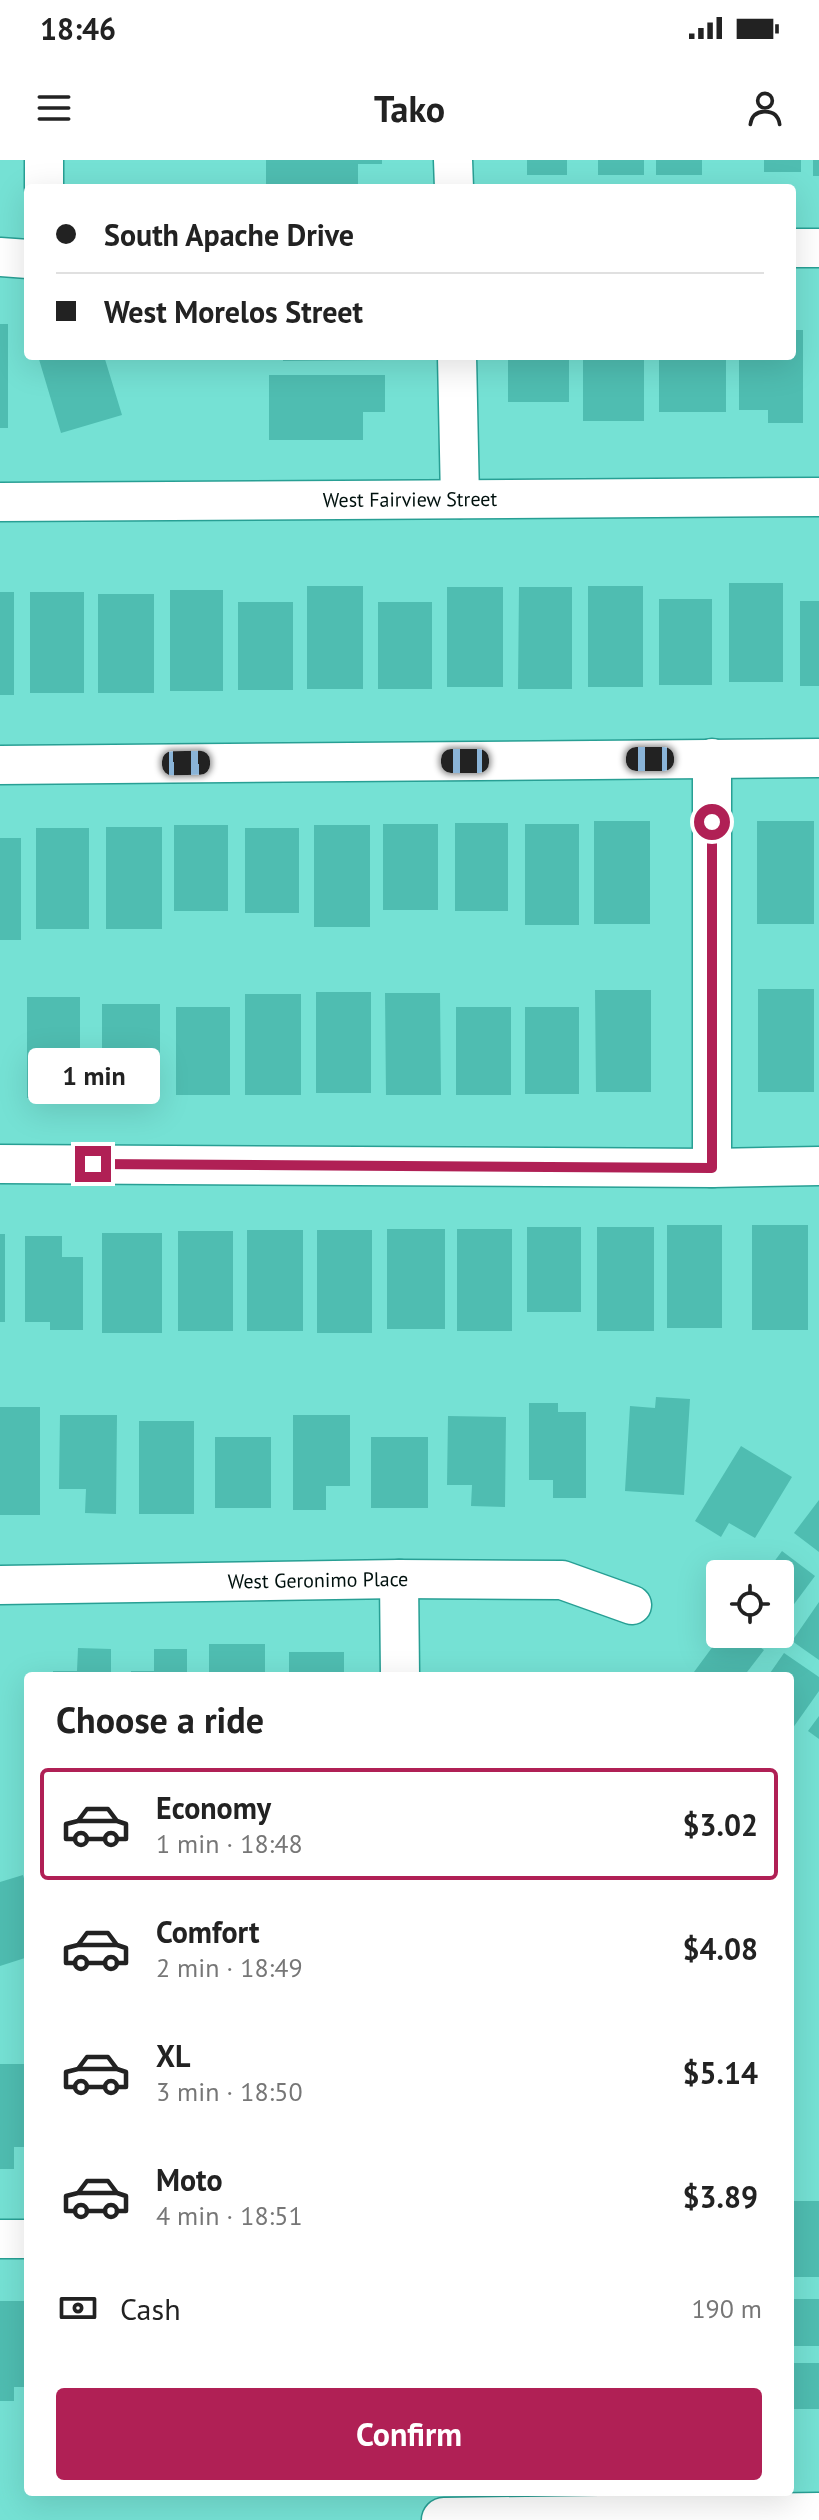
<!DOCTYPE html>
<html lang="en">
<head>
<meta charset="utf-8">
<style>
  :root { --surface:#fff; --page:#f2f2f2; --text:#222; --muted:#767676; --line:#e0e0e0; --accent:#b02055 }
  body { margin:0; font-family:"PT Sans",sans-serif; background:var(--page); color:var(--text); height:100vh; display:flex; flex-direction:column; font-size:30px; white-space:nowrap }
  * { box-sizing:border-box; margin:0 }
  p { font-size:26px; color:var(--muted) }
  .icon { flex:none; width:44px; height:44px; fill:none; stroke:currentColor; stroke-width:2; stroke-linecap:round; stroke-linejoin:round }
  .map { position:relative; flex:1; overflow:hidden }
  .panel { position:absolute; left:24px; top:1512px; width:770px; height:824px; display:flex; flex-direction:column; background:var(--surface); border-radius:8px; box-shadow:0 8px 32px #0002 }
  .panel>* { flex:none }
  .guide { position:absolute; left:24px; top:24px; width:772px; height:176px; border-radius:8px; box-shadow:0 8px 32px #0002; display:grid; align-content:center; height:176px; padding:0 32px; background:var(--surface) }
  .buttons { position:absolute; left:706px; top:1400px; display:grid; gap:16px }
  .buttons a { display:grid; place-items:center; width:88px; height:88px; border-radius:8px; background:var(--surface); box-shadow:0 8px 32px #0002; font-size:40px }
  .end { position:absolute; width:36px; height:36px; margin:-18px; border:10px solid #b02055; background:#fff; box-shadow:0 0 0 4px #fff }
  .from { border-radius:50% }
  .bubble { position:absolute; height:56px; border-radius:8px; background:var(--surface); box-shadow:0 8px 32px #0002; font-size:26px; font-weight:600; line-height:56px; text-align:center }
  .car { position:absolute; width:24px; height:48px; margin:-24px -12px; border-radius:10px; box-shadow:0 0 6px 2px #0007; background:linear-gradient(#222 24%,#8ab4d8 0 40%,#222 0 76%,#8ab4d8 0 86%,#222 0) }
  .guide b { display:flex; align-items:center; gap:28px; height:76px; font-size:30px }
  .guide b+b { border-top:2px solid var(--line) }
  .guide i { width:20px; height:20px; background:var(--text) }
  ul { padding:0; list-style:none }
  li { display:flex; align-items:center; gap:24px; height:112px; margin:0 16px 12px; padding:0 16px; border:4px solid transparent; border-radius:8px }
  li div { flex:1 }
  li b { display:block; font-size:30px }
  li em { font-style:normal; font-weight:600 }
  li.active { border-color:var(--accent) }
  li>.icon { width:72px; height:72px; stroke-width:1.5 }
  h2 { padding:0 32px; font-size:36px; line-height:96px }
  .pay { display:flex; align-items:center; gap:20px; height:88px; padding:0 32px; font-size:30px }
  .pay p { margin-inline-start:auto }
  .cta { display:flex; gap:16px; margin-top:auto; padding:16px 32px }
  .cta a { flex:1; height:92px; border-radius:8px; background:var(--accent); color:#fff; font-size:32px; font-weight:600; line-height:92px; text-align:center }
  .status { display:flex; justify-content:space-between; align-items:center; height:56px; padding:0 40px; background:var(--surface); direction:ltr }
  .status svg { height:22px; fill:currentColor }
  header { display:flex; justify-content:space-between; align-items:center; height:104px; padding:0 32px; background:var(--surface); font-size:36px; font-weight:600 }
  .map>svg:first-child { display:block }
  .building { fill:#4fbdb1 }
  .lines { fill:none; stroke-linecap:round; stroke-linejoin:round }
  .minor-casing { stroke:#289f94; stroke-width:41 }
  .secondary-casing { stroke:#289f94; stroke-width:47 }
  .minor { stroke:#fff; stroke-width:38 }
  .secondary { stroke:#fff; stroke-width:44 }
  .route { stroke:#b02055; stroke-width:10 }
  .labels { text-anchor:middle; stroke-width:7; stroke-linejoin:round; paint-order:stroke }
  .street-label { font-size:20px; fill:#00110e; stroke:#c6f8f1 }
</style>
</head>
<body>
<div class="status"><b>18:46</b><svg viewBox="0 0 49 12"><path d="M0 12V9h3v3zM5 12V6h3v6zM10 12V3h3v9zM15 12V0h3v12zM26 1h20v11H26zM47 4h2v5h-2z"/></svg></div>
<header><svg class="icon" aria-label="menu" viewBox="0 0 24 24"><path d="M4 6h16M4 12h16M4 18h16"/></svg>Tako<svg class="icon" aria-label="person" viewBox="0 0 24 24"><circle cx="12" cy="8" r="4"/><path d="M4 21q1-7 8-7t8 7"/></svg></header>
<div class="map">
<svg width="819" height="2360" viewBox="0 0 819 2360">
  <rect width="100%" height="100%" fill="#75e1d4"/>
  <path class="building" d="M266 0H382V4H358V28H266Z
    M527 0H567V15H527Z
    M598 0H644V15H598Z
    M656 0H702V15H656Z
    M764 0H801V12H764Z
    M813 0H819V16H813Z
    M0 164H8V268H0Z
    M792 170H803V263H768V250H739V196H792Z
    M38 196H104L122 255 61 273Z
    M283 196H386V200L283 201Z
    M508 196H569V242H508Z
    M583 196H644V261H583Z
    M659 196H726V252H659Z
    M269 215H385V252H363V280H269Z
    M729 423H783V522H729Z
    M307 426H363V529H307Z
    M588 426H643V527H588Z
    M447 427H503V527H447Z
    M519 427H572V529H518Z
    M170 430H223V531H170Z
    M0 432H14V535H0Z
    M30 432H84V533H30Z
    M98 434H154V533H98Z
    M659 439H712V525H659Z
    M800 441H819V526H800Z
    M238 442H293V530H238Z
    M378 442H432V529H378Z
    M594 661H650V764H594Z
    M757 661H814V764H757Z
    M455 663H508V751H455Z
    M383 664H438V750H383Z
    M525 664H579V765H525Z
    M174 665H228V751H174Z
    M314 665H370V767H314Z
    M106 667H162V769H106Z
    M36 668H89V769H36Z
    M245 668H299V753H245Z
    M0 678H21V780H0Z
    M758 829H814V932H758Z
    M595 830H651V932H596Z
    M316 832H371V933H316Z
    M385 833H440L441 935H386Z
    M245 834H301V935H245Z
    M27 837H80V938H27Z
    M102 844H160V933H125V911H102Z
    M176 847H230V935H176Z
    M456 847H511V935H456Z
    M525 847H579V934H525Z
    M667 1065H722V1168H667Z
    M752 1065H808V1170H752Z
    M527 1067H581V1152H527Z
    M597 1067H654V1171H597Z
    M387 1069H445V1169H387Z
    M457 1069H512V1171H457Z
    M247 1070H303V1171H247Z
    M317 1070H372V1173H317Z
    M178 1071H233V1171H178Z
    M102 1073H162V1173H102Z
    M0 1074H5V1162H0Z
    M25 1076H62V1097H83V1170H50V1162H25Z
    M656 1237 690 1239 684 1335 625 1331 630 1246 655 1248Z
    M529 1243H558V1252H586V1338H553V1320H529Z
    M0 1247H40V1355H0Z
    M60 1255H117L116 1354 85 1353 86 1329H59Z
    M293 1255H350V1326H326V1350H293Z
    M448 1256 506 1257 505 1347 471 1346 472 1325H447Z
    M139 1261H194V1354H139Z
    M215 1277H271V1348H215Z
    M371 1277H428V1348H371Z
    M741 1286 792 1317 755 1378 729 1363 721 1377 695 1361Z
    M819 1340V1392L794 1373Z
    M782 1391 815 1416 780 1463V1414H765Z
    M819 1442V1500L792 1481Z
    M722 1474H742L764 1490 744 1516H700L694 1512Z
    M209 1484H265V1516H209Z
    M78 1488 111 1489V1516H53V1511H77Z
    M154 1489H187V1516H131V1511H154Z
    M289 1492H344V1516H289Z
    M784 1493 819 1517V1531L790 1572V1516H768Z
    M819 1556V1579L808 1571Z
    M23 1715 28 1732V1797L0 1806V1722Z
    M0 1904H28V1987H14V2009H0Z
    M790 2041H819V2117H790Z
    M790 2139H819V2186H790Z
    M0 2141H28V2227H14V2241H0Z
    M790 2203H819V2249H790Z"/>
  <g class="lines">
    <g class="minor-casing">
      <g id="minor">
        <path d="M44 0V28"/>
        <path d="M453 0 454 28"/>
        <path d="M792 88H819"/>
        <path d="M0 97 28 99"/>
        <path d="M457 196 460 339"/>
        <path id="s1" d="M0 342 819 337"/>
        <path d="M712 598V1008"/>
        <path d="M0 605 819 598"/>
        <path d="M0 1004 712 1008 819 1006"/>
        <path d="M399 1419 400 1516"/>
        <path id="s2" d="M0 1425 399 1419 562 1420 632 1445"/>
        <path d="M0 2079H28"/>
      </g>
    </g>
    <g class="secondary-casing">
      <path id="secondary" d="M444 2360 819 2355"/>
    </g>
    <use href="#minor" class="minor"/>
    <use href="#secondary" class="secondary"/>
  </g>
  <g class="lines">
    <path class="route" d="M93 1004 712 1008V662"/>
  </g>
  <g class="labels">
    <g class="street-label">
      <text dy="7" stroke="none"><textPath href="#s1" startOffset="410">West Fairview Street</textPath></text>
      <text dy="7" stroke="none"><textPath href="#s2" startOffset="318">West Geronimo Place</textPath></text>
    </g>
  </g>
</svg>
<div class="buttons">
<a><svg class="icon" aria-label="locate" viewBox="0 0 24 24"><circle cx="12" cy="12" r="6"/><path d="M12 2v4M12 18v4M2 12h4M18 12h4"/></svg></a>
</div>
<i class="end from" style="left:712px;top:662px"></i>
<i class="end" style="left:93px;top:1004px"></i>
<div class="bubble" style="left:28px;top:888px;width:132px">1 min</div>
<i class="car" style="left:650px;top:599px;rotate:270deg"></i>
<i class="car" style="left:465px;top:601px;rotate:270deg"></i>
<i class="car" style="left:186px;top:603px;rotate:89deg"></i>
<div class="guide">
<b><i class="from"></i>South Apache Drive</b>
<b><i></i>West Morelos Street</b>
</div>
<section class="panel">
<h2>Choose a ride</h2>
<ul>
<li class="active"><svg class="icon" aria-label="car" viewBox="0 0 24 24"><path d="M5 17H2v-5l4-1 3-4h7l3 4 3 1v5h-3M9 17h6M6 11h13"/><circle cx="7" cy="17" r="2"/><circle cx="17" cy="17" r="2"/></svg><div><b>Economy</b><p>1 min · 18:48</p></div><em>$3.02</em></li>
<li><svg class="icon" aria-label="car" viewBox="0 0 24 24"><path d="M5 17H2v-5l4-1 3-4h7l3 4 3 1v5h-3M9 17h6M6 11h13"/><circle cx="7" cy="17" r="2"/><circle cx="17" cy="17" r="2"/></svg><div><b>Comfort</b><p>2 min · 18:49</p></div><em>$4.08</em></li>
<li><svg class="icon" aria-label="car" viewBox="0 0 24 24"><path d="M5 17H2v-5l4-1 3-4h7l3 4 3 1v5h-3M9 17h6M6 11h13"/><circle cx="7" cy="17" r="2"/><circle cx="17" cy="17" r="2"/></svg><div><b>XL</b><p>3 min · 18:50</p></div><em>$5.14</em></li>
<li><svg class="icon" aria-label="car" viewBox="0 0 24 24"><path d="M5 17H2v-5l4-1 3-4h7l3 4 3 1v5h-3M9 17h6M6 11h13"/><circle cx="7" cy="17" r="2"/><circle cx="17" cy="17" r="2"/></svg><div><b>Moto</b><p>4 min · 18:51</p></div><em>$3.89</em></li>
</ul>
<div class="pay"><svg class="icon" aria-label="cash" viewBox="0 0 24 24"><path d="M3 7h18v10H3z"/><circle cx="12" cy="12" r="2"/></svg>Cash<p>190 m</p></div>
<div class="cta"><a>Confirm</a></div>
</section>
</div>
</body>
</html>
